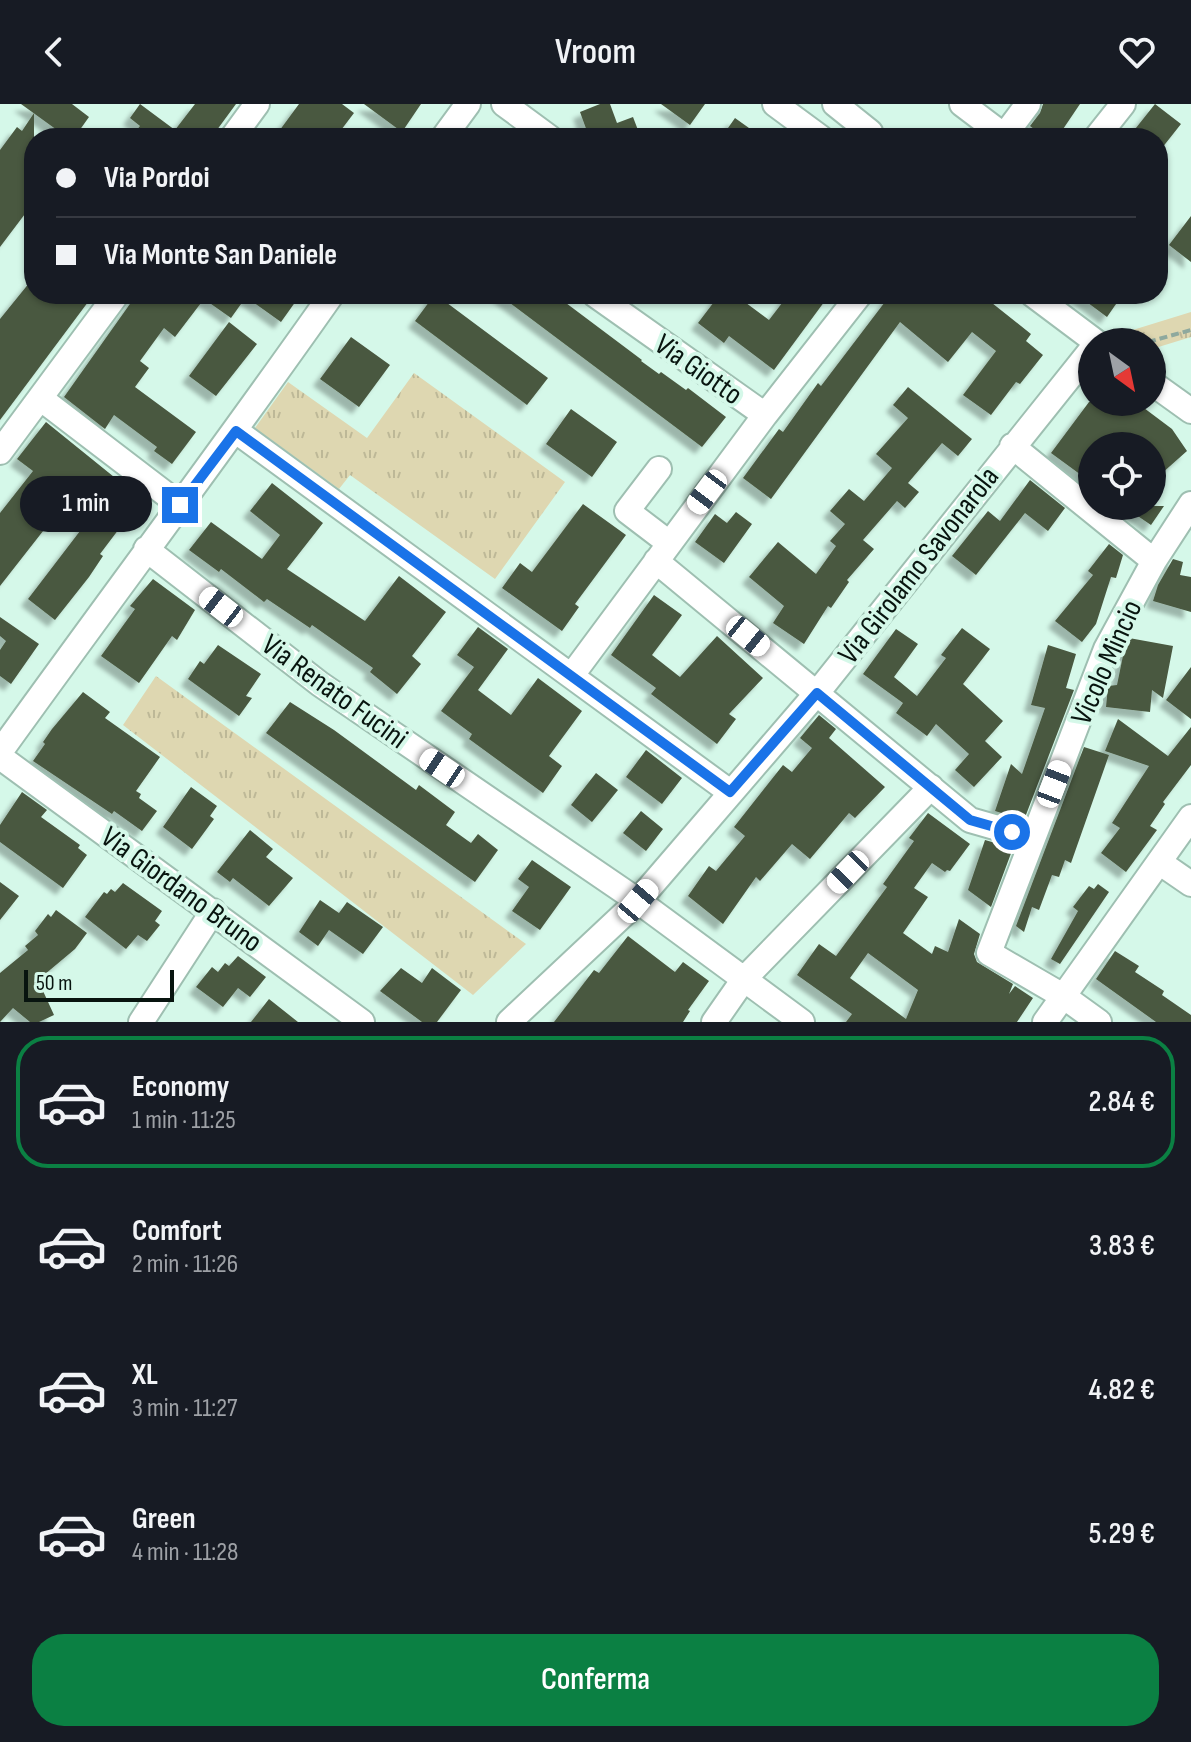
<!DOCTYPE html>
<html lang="it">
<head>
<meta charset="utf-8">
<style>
  :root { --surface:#171b24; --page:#242831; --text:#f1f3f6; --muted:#9ea1a6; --line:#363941; --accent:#0b8043 }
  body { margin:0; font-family:"Sofia Sans Condensed",sans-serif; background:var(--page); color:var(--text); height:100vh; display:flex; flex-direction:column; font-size:30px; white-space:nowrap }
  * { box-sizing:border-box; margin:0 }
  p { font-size:26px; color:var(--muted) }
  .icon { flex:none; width:44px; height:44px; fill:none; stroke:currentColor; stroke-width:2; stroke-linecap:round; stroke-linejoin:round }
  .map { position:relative; height:918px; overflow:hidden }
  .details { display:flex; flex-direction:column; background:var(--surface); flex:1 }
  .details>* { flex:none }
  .hud { position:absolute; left:24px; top:24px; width:1144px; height:176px; border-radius:32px; box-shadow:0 2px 6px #0004; display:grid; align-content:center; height:176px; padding:0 32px; background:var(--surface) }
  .needle { width:52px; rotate:147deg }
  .fabs { position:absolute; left:1078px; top:224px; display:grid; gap:16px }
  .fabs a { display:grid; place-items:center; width:88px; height:88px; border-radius:50%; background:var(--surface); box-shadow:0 2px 6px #0004; font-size:40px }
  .scale { position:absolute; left:24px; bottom:20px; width:150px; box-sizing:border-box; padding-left:8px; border:4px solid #08140f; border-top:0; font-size:22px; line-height:28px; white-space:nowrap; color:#08140f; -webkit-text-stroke:6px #d5f8e9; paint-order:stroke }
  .end { position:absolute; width:36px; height:36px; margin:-18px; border:10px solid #1a73e8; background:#fff; box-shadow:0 0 0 4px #fff }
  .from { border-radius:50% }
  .bubble { position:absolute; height:56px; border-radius:28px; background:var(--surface); box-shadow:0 2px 6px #0004; font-size:26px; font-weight:600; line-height:56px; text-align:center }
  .car { position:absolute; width:24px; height:48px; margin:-24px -12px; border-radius:10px; box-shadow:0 0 6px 2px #0007; background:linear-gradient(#fff 24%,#345 0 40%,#fff 0 76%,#345 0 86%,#fff 0) }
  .hud b { display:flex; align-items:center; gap:28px; height:76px; font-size:30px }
  .hud b+b { border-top:2px solid var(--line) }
  .hud i { width:20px; height:20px; background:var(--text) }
  ul { padding:14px 0 0; list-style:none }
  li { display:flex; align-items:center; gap:24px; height:132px; margin:0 16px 12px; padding:0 16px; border:4px solid transparent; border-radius:32px }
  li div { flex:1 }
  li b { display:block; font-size:30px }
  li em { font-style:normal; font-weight:600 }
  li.on { border-color:var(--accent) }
  li>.icon { width:72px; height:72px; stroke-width:1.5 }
  .action { display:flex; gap:16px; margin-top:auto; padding:16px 32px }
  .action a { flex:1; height:92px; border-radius:32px; background:var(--accent); color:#fff; font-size:32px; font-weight:600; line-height:92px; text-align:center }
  header { display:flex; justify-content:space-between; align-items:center; height:104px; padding:0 32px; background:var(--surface); font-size:36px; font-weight:600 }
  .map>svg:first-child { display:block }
  .park { fill:url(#park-tufts) }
  .building { fill:#4a5840; fill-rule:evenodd; filter:url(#shadow) }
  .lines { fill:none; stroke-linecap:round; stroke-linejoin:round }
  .minor-casing { stroke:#9ebfb1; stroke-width:28 }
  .path { stroke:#8ea99e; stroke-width:4; stroke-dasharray:8 4; stroke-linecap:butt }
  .minor { stroke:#fff; stroke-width:24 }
  .route { stroke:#1a73e8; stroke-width:10 }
  .labels { text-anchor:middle; stroke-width:8; stroke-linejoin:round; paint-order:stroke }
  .street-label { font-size:30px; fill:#08140f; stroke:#d5f8e9 }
</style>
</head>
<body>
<header><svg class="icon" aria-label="back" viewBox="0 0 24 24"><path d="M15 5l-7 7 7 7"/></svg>Vroom<svg class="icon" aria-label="heart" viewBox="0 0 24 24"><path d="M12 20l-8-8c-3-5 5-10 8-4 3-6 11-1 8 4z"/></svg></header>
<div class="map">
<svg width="1191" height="918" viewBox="0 0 1191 918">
  <defs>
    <pattern id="park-tufts" width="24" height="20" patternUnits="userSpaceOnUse" patternTransform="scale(2)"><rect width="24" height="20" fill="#ded7b1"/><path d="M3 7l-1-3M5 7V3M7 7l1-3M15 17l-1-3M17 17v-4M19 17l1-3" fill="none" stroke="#bdb897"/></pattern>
    <filter id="shadow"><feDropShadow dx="-7" dy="7" stdDeviation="2" flood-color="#0004"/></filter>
  </defs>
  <rect width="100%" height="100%" fill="#d5f8e9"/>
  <path class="park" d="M1191 208V233L1152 245V238H1133L1123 229Z
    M414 269 565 378 495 475 350 371 339 385 255 324 288 278 367 334Z
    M156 572 526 840 473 891 123 621Z"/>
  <path class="building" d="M21 0H72L89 13 74 34H68Z
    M140 0 175 26 195 0H236L211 34H130L140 22 130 14Z
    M299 0H342L354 9 335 34H274Z
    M364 0H421L402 28Z
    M600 0H610L617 19 633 13 641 34H582L588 30 580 8Z
    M661 0H705L690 21Z
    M1043 0H1080L1057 34H1046L1030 22 1040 9Z
    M1155 0 1181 20 1158 49V34H1128Z
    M34 9V98L0 143V46L17 23 22 27Z
    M735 14 763 34H721Z
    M1191 112V158L1169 141Z
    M34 173V190H94L0 316V215Z
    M137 190H287L296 197 281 218 246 193 231 214 204 195 175 233 164 224 140 257 149 264 135 283 196 328 172 360 154 347 157 343 114 311 105 325 64 293Z
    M435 190 548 274 527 301 415 217Z
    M498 190H554L642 256 641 257 659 270 661 268 686 286 688 284 726 313 702 343Z
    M720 190H734L769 216 789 190H830L774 266 729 232 724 239 698 219Z
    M891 190H998L992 199 1031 230 1026 237 1043 251 1020 280 1016 278 991 311 963 291 996 247 972 228 948 258 900 218 771 395 743 374 779 325 783 328 818 279 821 282Z
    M1076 190H1123L1107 213Z
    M229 218 257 240 216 292 189 272Z
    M351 233 390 261 359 303 320 275Z
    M908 283 972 335 958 352 942 339 908 379 919 388 905 404 897 397 863 436 874 445 847 476 849 478 831 504 828 502 804 540 773 519 784 502 749 473 778 438 816 470 836 442 830 437 845 420 830 407 849 385 864 397 892 364 876 350 908 314 893 301Z
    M1089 298H1136L1172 325 1187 347 1152 378V342H1092V379L1051 349Z
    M571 305 617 338 592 373 546 340Z
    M46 318 145 398 129 420 125 417 100 450 103 452 89 473 55 516 28 495 106 393 83 376 0 482V409L33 367 17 355Z
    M1030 376 1065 404 1048 427 1025 409 976 471 952 452 988 407 1000 417Z
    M272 379 323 419 287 465 365 517 399 472 446 508 412 552 421 560 397 590 370 568 373 564 312 521 310 524 267 495 264 498 221 465 219 468 189 446 211 418 262 455 280 431 250 407Z
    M583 400 626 431 575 500 579 503 562 527 502 484 520 459 532 468Z
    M1123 402H1164L1151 421Z
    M736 408 752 420 724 459 695 438 715 410 727 419Z
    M1109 440 1123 451 1116 474 1111 473 1096 520 1082 538 1055 517 1093 471 1088 467Z
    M1173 455 1183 458 1180 471 1191 473V508L1153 497 1158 481Z
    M153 475 195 506 177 536 172 532 139 579 101 552 135 505 130 502Z
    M654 491 682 511 652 551 680 573 717 532 763 574 729 610 736 615 717 640 651 590 656 584 611 551Z
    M0 513 39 540 11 580 0 572V546L6 537 0 532Z
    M478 523 508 545 478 586 511 611 538 574 582 607 549 652 562 662 543 689 469 635 472 630 441 607 474 563 457 551Z
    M962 524 990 545 963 580 1003 617 985 637 1002 653 974 683 955 666 969 650 936 620 927 632 896 609 903 599 863 570 896 525 918 540 894 573 917 592 946 554 941 551Z
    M1129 534 1173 542 1163 594 1152 586 1150 608 1106 603 1108 582 1117 581 1125 542Z
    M218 541 261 570 246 592 252 594 239 612 188 575 200 557 204 560Z
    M1048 541 1076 550 1066 584 1074 586 1024 716 995 707 1011 660 1022 670 1045 604 1031 601Z
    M1191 563V615L1166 596Z
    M83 588 110 608 105 614 160 653 136 687 141 690 139 694 157 707 142 727 114 707 112 710 33 657 45 640 43 638 52 625Z
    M290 598 334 626 416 686 419 681 455 708 446 721 471 739 478 730 498 746 475 778 266 629Z
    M819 611 836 625 829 634 885 683 855 714 849 709 810 755 792 740 760 777 756 773 723 820 688 792 709 762 716 767 745 732 734 723 783 661 792 668 812 644 800 634Z
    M1118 615 1168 652 1191 623V661L1163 698 1165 700 1150 722 1157 726 1126 768 1101 749 1120 724 1112 719 1149 662 1105 647Z
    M1084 643 1109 651 1071 759 1065 756 1059 773 1052 771 1039 806 1032 803 1024 828 1016 822Z
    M646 646 682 674 662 700 626 673Z
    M596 669 618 686 592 718 571 701Z
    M191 683 217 702 210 712 214 715 192 745 163 723Z
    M22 688 47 706 41 713 80 741 78 744 87 751 63 784 0 738V721Z
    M641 707 663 725 646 747 623 729Z
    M928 709 970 740 950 767 947 766 945 768 932 759 914 784 928 793 903 829 932 850 935 842 948 848 959 815 980 830 974 850 977 858 1013 880 1009 890 1015 882 1033 894 1017 918H846L852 910 797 871 819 840 836 852 887 783 883 780 914 737 909 734ZM868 849 918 886 906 915 850 874Z
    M250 726 273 745 266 753 293 774 269 802 233 774 230 778 217 768Z
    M985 736 1013 744 991 803 968 786Z
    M532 756 571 783 540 826 512 807 529 783 518 775Z
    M0 778 19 792 0 816Z
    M123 779 162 807 155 817 160 821 147 837 138 831 126 845 85 813 104 788 107 790 111 785 115 788Z
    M1098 780 1109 788 1060 860 1051 855 1078 807 1073 803 1089 782 1094 785Z
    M320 796 339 809 347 798 383 823 363 850 329 826 318 842 299 828Z
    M56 806 87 829 75 845 38 876 54 911 39 918H30L13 904 0 918V869L28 846 25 842 38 831 35 827 48 810 51 813Z
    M628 832 675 868 683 858 709 877 688 906 690 907 683 918H554L594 866 599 869Z
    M1115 847 1139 862 1135 868 1164 887 1162 891 1191 911V918H1156L1096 875Z
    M238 852 266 873 250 893 238 884 223 903 196 883 212 863 218 868 225 859 229 862Z
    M401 864 422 879 432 864 461 886 437 918H422L380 887Z
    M269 895 298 918H251Z"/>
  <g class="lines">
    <g class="minor-casing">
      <path id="minor" d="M504 0 550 34
        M775 0 821 34
        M835 0 870 28 869 34
        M962 0 1007 34
        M1004 32 1028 0
        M232 34 257 0
        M443 34 468 0
        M1096 34 1123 0
        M594 190 765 311
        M1032 190 1096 238
        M1152 279 1191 307
        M40 294 180 401
        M236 327 730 688
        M1012 342 1154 457
        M0 348 117 190
        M659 365 627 407 669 439
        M146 445 320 580 638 797 802 918
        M656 457 970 716 1033 734
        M572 571 765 311 860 190
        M0 648C110 495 224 344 332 190
        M0 653 362 918
        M1159 758 1191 780
        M141 918 213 807
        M509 918 638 797 817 589 1092 245
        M714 918 744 875 931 683
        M1045 918 1191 713
        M1099 918 1063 892 989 849 1106 545 1154 457 1191 400"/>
    </g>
    <path class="path" d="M1148 238 1191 226"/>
    <use href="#minor" class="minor"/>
  </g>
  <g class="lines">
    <path class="route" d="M180 401 236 327 730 688 817 589 970 716 1012 728"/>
  </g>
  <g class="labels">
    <g class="street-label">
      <text transform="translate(699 265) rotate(35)" y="10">Via Giotto</text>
      <text transform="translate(918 461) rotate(-52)" y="10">Via Girolamo Savonarola</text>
      <text transform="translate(1106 558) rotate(-66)" y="10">Vicolo Mincio</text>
      <text transform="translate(335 587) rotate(36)" y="10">Via Renato Fucini</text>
      <text transform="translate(182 785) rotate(36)" y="10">Via Giordano Bruno</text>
    </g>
  </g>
</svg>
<div class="fabs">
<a><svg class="needle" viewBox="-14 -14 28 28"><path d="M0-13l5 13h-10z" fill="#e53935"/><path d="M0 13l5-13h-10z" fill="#9ea1a6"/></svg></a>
<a><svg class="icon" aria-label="locate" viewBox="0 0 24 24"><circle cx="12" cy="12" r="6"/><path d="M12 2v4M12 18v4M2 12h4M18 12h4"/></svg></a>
</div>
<div class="scale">50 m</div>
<i class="end from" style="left:1012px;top:728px"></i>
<i class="end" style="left:180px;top:401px"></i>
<div class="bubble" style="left:20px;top:372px;width:132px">1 min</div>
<i class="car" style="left:707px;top:388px;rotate:217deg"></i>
<i class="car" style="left:221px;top:503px;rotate:308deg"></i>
<i class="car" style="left:748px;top:532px;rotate:129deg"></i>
<i class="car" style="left:442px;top:664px;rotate:304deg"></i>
<i class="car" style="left:1054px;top:680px;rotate:21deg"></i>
<i class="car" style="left:848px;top:768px;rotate:224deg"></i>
<i class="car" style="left:638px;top:797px;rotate:40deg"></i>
<div class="hud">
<b><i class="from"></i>Via Pordoi</b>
<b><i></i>Via Monte San Daniele</b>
</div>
</div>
<section class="details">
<ul>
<li class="on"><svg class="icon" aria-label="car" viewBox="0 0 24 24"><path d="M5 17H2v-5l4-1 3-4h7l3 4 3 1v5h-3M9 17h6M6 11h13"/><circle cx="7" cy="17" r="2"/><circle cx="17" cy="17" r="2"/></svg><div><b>Economy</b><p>1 min · 11:25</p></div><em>2.84 €</em></li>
<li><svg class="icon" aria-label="car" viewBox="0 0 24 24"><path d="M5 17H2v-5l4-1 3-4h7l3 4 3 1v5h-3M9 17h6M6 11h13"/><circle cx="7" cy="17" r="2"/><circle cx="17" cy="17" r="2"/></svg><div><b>Comfort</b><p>2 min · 11:26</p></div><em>3.83 €</em></li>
<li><svg class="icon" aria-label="car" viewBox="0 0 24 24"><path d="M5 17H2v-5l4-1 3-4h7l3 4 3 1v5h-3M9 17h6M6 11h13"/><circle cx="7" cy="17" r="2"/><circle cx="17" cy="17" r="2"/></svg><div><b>XL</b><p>3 min · 11:27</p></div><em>4.82 €</em></li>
<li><svg class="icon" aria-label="car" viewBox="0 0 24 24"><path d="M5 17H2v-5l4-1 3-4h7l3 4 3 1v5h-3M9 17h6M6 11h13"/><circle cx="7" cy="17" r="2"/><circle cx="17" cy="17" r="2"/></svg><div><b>Green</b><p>4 min · 11:28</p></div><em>5.29 €</em></li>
</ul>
<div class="action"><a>Conferma</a></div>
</section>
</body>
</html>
